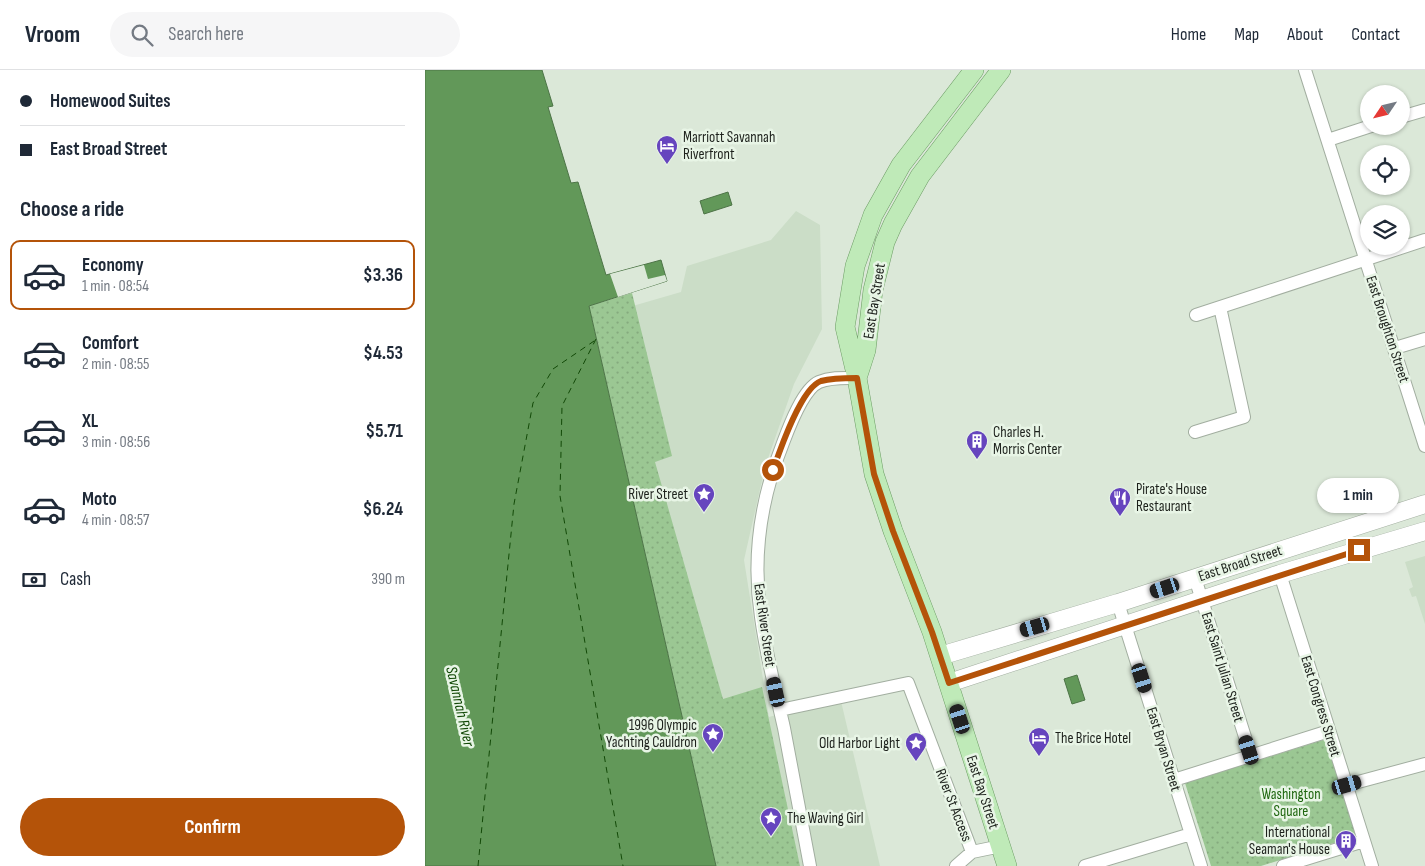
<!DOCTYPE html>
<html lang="en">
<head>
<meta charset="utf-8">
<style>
  :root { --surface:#fff; --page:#f6f6f7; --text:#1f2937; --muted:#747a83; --line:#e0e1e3; --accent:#b45309 }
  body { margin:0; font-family:"Sofia Sans Condensed",sans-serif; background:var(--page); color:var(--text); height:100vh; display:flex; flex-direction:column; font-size:19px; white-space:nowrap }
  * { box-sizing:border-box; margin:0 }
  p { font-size:16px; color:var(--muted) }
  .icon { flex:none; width:28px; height:28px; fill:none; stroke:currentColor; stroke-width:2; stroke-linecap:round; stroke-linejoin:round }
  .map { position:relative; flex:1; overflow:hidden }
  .panel { display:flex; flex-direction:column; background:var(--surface); width:425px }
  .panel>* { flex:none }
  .hud { display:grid; align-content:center; height:110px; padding:0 20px; background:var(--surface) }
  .needle { width:32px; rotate:235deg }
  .buttons { position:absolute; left:935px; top:15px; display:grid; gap:10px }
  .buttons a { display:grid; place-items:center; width:50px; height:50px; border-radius:50%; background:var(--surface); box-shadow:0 1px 4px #0004; font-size:25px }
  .end { position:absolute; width:22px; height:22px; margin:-11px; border:6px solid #b45309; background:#fff; box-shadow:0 0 0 2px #fff }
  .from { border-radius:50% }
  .bubble { position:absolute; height:35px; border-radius:18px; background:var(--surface); box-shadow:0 1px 4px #0004; font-size:16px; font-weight:700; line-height:35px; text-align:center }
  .car { position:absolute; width:15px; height:30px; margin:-15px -8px; border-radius:6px; box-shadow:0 0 4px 1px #0007; background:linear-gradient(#222 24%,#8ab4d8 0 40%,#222 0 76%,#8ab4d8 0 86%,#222 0) }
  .hud b { display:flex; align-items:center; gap:18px; height:48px; font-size:19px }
  .hud b+b { border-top:1px solid var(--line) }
  .hud i { width:12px; height:12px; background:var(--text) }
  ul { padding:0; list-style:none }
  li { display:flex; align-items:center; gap:15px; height:70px; margin:0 10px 8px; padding:0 10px; border:2px solid transparent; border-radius:10px }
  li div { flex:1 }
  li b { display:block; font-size:19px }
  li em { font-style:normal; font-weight:700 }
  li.on { border-color:var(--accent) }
  li>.icon { width:45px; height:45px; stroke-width:1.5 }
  h2 { padding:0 20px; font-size:22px; line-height:60px }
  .pay { display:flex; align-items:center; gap:12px; height:55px; padding:0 20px; font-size:19px }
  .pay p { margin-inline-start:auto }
  .cta { display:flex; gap:10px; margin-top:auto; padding:10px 20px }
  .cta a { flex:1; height:58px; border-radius:30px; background:var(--accent); color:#fff; font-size:20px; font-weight:700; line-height:58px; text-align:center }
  header { display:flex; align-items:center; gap:30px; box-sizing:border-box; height:70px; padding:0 25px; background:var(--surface); border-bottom:1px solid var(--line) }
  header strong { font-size:24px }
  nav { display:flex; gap:28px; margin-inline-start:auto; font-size:18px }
  .search { width:350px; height:45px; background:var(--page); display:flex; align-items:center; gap:12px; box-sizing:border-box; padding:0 18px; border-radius:28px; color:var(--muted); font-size:19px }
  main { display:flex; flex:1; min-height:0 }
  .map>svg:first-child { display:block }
  .built { fill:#cbddc7 }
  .park { fill:url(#park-dots) }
  .water { fill:#629859; stroke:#4d7447 }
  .pier { fill:#dbe8d8 }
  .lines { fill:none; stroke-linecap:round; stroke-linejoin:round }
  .ferry { stroke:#124907; stroke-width:1; stroke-dasharray:6 5; stroke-linecap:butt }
  .minor-casing { stroke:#a2aea0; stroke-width:14 }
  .secondary-casing { stroke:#a2aea0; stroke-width:19 }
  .primary-casing { stroke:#6b9b63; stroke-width:20 }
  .minor { stroke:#fff; stroke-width:12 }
  .secondary { stroke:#fff; stroke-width:18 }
  .primary { stroke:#bfeab8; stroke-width:19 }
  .route { stroke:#b45309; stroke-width:6 }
  .labels { text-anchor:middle; stroke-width:5; stroke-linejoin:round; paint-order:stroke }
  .poi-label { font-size:15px; fill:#1d211c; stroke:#e8f5e6; text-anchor:start }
  .street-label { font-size:15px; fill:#1d211c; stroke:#e8f5e6 }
  .park-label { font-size:15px; fill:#1f6710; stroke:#e8f5e6 }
  .water-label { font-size:16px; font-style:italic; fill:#124907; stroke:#e8f5e6 }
</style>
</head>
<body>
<header>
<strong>Vroom</strong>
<div class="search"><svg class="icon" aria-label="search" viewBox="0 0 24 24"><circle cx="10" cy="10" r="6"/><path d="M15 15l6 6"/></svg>Search here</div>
<nav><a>Home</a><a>Map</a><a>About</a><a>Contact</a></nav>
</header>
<main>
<section class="panel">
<div class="hud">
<b><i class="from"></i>Homewood Suites</b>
<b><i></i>East Broad Street</b>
</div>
<h2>Choose a ride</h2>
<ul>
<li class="on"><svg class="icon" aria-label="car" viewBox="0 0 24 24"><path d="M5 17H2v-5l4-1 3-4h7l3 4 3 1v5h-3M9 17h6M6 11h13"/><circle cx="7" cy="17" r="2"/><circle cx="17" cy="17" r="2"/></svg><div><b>Economy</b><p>1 min · 08:54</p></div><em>$3.36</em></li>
<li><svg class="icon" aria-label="car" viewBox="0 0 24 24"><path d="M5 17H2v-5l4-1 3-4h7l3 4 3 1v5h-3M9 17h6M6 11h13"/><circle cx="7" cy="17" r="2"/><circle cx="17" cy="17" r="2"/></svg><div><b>Comfort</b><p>2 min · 08:55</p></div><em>$4.53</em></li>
<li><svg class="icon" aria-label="car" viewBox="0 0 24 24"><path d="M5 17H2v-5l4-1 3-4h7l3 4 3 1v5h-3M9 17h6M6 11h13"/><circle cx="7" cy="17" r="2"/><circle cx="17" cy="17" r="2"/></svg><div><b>XL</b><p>3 min · 08:56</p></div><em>$5.71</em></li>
<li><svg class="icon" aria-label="car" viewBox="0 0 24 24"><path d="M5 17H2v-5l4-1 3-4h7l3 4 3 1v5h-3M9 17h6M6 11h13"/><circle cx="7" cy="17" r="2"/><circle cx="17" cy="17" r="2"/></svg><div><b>Moto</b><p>4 min · 08:57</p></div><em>$6.24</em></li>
</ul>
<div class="pay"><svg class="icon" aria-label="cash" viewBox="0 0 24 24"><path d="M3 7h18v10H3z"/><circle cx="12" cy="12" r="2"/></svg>Cash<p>390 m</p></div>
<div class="cta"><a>Confirm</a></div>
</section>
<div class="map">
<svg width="1000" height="796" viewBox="0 0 1000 796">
  <defs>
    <pattern id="park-dots" width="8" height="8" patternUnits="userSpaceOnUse" patternTransform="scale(1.25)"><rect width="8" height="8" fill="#9bc793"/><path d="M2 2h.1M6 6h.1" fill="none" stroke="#85ab7e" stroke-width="1.8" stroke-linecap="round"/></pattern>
  </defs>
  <rect width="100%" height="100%" fill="#dbe8d8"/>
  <path class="built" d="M371 141 395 155 397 259 369 314 340 397 319 490 344 647 415 627 455 796H312L180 244 256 222 262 196 346 170Z
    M1000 486V554L991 526 987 527 984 519 988 517 980 492Z"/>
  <path class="park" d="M207 223 247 386 230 392 298 629 337 617 375 796H291L164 236Z
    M901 669 931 766 836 796H786L760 713Z"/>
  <path class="water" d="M0 0H117L128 36 123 37 146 113 153 112 181 205 236 190 242 211 164 236 291 796H0Z
    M303 122 307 135 279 144 275 131Z
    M652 605 660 630 647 634 639 609Z"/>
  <path class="pier" d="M219 195 223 209 240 205 242 211 193 227 185 204Z"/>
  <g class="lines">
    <path class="ferry" d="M171 269 137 336 135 426 198 796
      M53 796 89 434 108 333 128 299 172 269"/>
    <g class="minor-casing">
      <path id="minor" d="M880 0 1000 376
        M976 47 1000 40
        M903 70 946 56
        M771 245 1000 170
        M970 278 1000 269
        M770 362 819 347 795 237
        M855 504 947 796
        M770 508 826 686
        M693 533 776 796
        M355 640 483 613 547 782
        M749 710 904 661
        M922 715 1000 694
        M385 796C376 750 368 704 359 658 351 622 341 585 336 547 327 488 336 428 358 373 364 357 378 319 394 312 406 307 420 308 432 308
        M531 796 547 782 576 776
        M660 796 766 764
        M858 796 939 771"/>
    </g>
    <g class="secondary-casing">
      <path id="secondary" d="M515 586 693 533 1000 434
        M524 613 855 504 1000 461"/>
    </g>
    <g class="primary-casing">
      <path id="primary" d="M549 0 476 95 448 145 430 196 420 257 432 308 449 404 468 461 507 562 582 796
        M432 308 441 280 448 220 460 172 468 154 495 106 576 0"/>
    </g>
    <use href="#minor" class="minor"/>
    <use href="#secondary" class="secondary"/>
    <use href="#primary" class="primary"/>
  </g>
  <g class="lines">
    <path class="route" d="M348 400C355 380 376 318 396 311 407 308 420 308 432 308L449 404 468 461 507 562 524 613 934 480"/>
  </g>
  <defs>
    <g id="hotel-pin" transform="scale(1.125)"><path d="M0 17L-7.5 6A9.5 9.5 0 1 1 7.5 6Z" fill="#6645be" stroke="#e8f5e6"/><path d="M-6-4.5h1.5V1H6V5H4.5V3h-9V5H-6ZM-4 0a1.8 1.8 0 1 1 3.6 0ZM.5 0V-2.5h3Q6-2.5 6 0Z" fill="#fff"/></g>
    <g id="building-pin" transform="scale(1.125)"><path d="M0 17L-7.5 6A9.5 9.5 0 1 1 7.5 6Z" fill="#6645be" stroke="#e8f5e6"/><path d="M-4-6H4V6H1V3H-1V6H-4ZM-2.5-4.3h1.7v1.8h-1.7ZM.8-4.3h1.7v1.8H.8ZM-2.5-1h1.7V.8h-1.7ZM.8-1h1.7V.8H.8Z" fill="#fff"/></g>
    <g id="sight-pin" transform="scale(1.125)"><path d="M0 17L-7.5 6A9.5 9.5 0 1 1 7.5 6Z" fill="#6645be" stroke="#e8f5e6"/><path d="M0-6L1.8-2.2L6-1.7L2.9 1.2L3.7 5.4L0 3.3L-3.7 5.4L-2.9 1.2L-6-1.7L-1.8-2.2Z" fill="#fff"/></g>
    <g id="restaurant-pin" transform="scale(1.125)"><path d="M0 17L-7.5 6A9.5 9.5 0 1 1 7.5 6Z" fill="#6645be" stroke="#e8f5e6"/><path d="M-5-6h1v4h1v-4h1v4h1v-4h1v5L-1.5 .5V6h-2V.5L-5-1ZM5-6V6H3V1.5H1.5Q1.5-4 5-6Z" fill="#fff"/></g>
  </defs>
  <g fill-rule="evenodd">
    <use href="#hotel-pin" x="242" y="76"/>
    <use href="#building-pin" x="552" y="371"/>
    <use href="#sight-pin" x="279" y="424"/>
    <use href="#restaurant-pin" x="695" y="428"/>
    <use href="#sight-pin" x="288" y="664"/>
    <use href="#hotel-pin" x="614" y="668"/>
    <use href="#sight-pin" x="491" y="673"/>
    <use href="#sight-pin" x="346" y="748"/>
    <use href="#building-pin" x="921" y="771"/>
  </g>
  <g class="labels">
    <g class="poi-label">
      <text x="258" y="72">Marriott Savannah<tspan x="258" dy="17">Riverfront</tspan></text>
      <text x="568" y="367">Charles H.<tspan x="568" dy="17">Morris Center</tspan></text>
      <text x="711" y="424">Pirate's House<tspan x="711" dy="17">Restaurant</tspan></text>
      <text x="263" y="429" text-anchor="end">River Street</text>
      <text x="272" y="660" text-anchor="end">1996 Olympic<tspan x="272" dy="17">Yachting Cauldron</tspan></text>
      <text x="630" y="673">The Brice Hotel</text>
      <text x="475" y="678" text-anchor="end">Old Harbor Light</text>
      <text x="362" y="753">The Waving Girl</text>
      <text x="905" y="767" text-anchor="end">International<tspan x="905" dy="17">Seaman's House</tspan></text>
    </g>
    <g class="street-label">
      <text transform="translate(449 231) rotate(-81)" y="5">East Bay Street</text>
      <text transform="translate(963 259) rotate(72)" y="5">East Broughton Street</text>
      <text transform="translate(815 493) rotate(-18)" y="5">East Broad Street</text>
      <text transform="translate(340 555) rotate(82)" y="5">East River Street</text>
      <text transform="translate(798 597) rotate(73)" y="5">East Saint Julian Street</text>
      <text transform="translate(896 636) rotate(73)" y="5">East Congress Street</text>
      <text transform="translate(739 679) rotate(73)" y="5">East Bryan Street</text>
      <text transform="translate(558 722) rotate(72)" y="5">East Bay Street</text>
      <text transform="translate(529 735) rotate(69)" y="5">River St Access</text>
    </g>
    <g class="park-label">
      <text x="866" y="729">Washington<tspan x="866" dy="17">Square</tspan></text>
    </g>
    <g class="water-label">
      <text transform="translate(36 636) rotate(77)" y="6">Savannah River</text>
    </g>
  </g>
</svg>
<div class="buttons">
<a><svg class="needle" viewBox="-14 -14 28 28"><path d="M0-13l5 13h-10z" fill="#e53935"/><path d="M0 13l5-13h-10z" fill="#747a83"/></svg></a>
<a><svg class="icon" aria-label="locate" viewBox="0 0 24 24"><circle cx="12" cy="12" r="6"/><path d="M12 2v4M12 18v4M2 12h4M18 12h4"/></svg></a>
<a><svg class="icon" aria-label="layers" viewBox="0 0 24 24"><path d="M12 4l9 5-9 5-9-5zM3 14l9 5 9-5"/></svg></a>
</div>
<i class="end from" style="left:348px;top:400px"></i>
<i class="end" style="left:934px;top:480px"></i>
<div class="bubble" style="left:892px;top:408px;width:82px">1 min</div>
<i class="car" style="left:740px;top:518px;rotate:252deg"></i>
<i class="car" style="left:610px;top:557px;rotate:254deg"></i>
<i class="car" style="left:717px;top:608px;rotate:162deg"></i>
<i class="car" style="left:351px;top:622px;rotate:348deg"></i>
<i class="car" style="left:535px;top:649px;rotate:342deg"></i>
<i class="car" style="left:824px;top:680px;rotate:342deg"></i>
<i class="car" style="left:922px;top:715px;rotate:74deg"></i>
</div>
</main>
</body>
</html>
